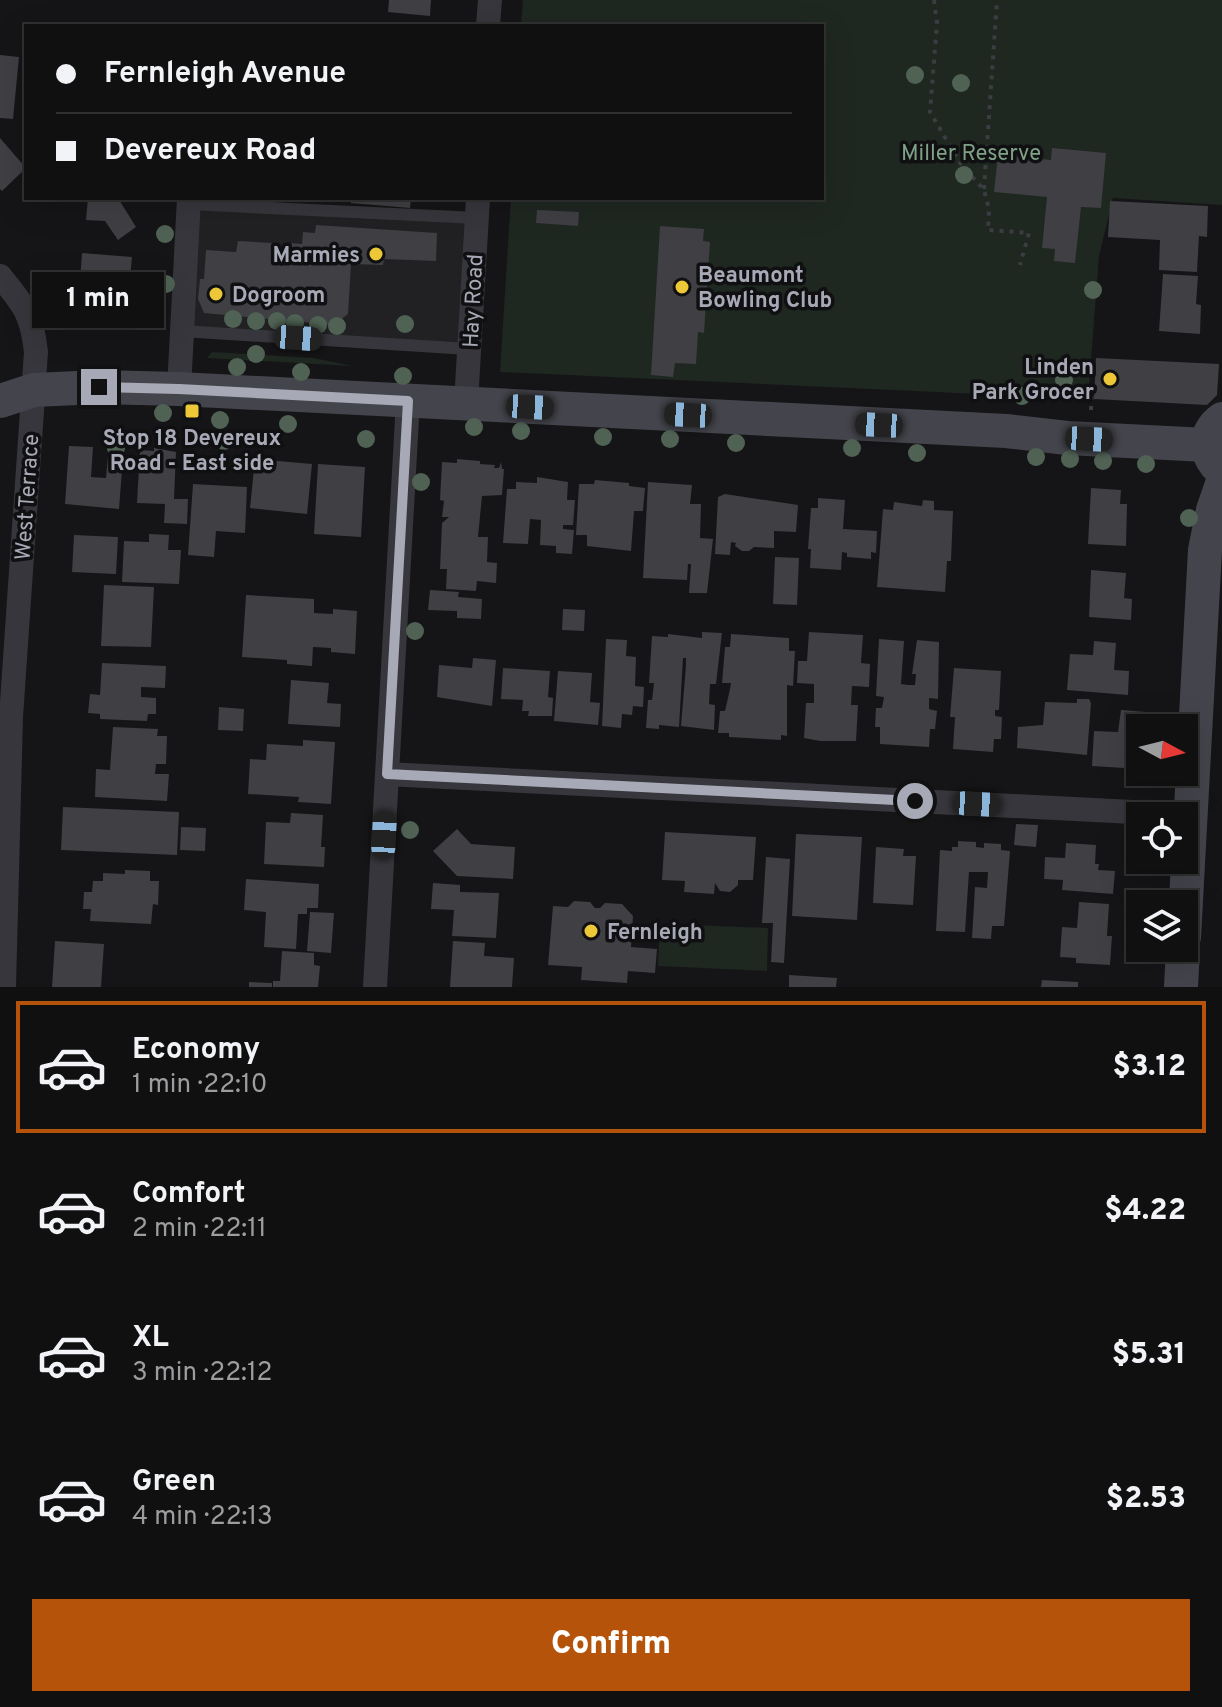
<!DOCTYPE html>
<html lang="en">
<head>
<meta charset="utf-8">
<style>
  :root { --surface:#101011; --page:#1e1e1f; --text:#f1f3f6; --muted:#9c9d9f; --line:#303031; --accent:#b45309 }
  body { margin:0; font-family:Overpass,sans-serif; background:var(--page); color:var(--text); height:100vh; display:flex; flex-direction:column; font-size:30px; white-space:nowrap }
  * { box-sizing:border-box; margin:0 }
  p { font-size:26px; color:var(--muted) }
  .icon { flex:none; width:44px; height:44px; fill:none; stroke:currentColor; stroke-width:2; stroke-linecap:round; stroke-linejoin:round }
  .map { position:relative; height:987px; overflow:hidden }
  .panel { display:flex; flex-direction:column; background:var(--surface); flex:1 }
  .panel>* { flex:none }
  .top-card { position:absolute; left:24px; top:24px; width:800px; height:176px; border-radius:0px; box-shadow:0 8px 32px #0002,0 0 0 2px var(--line); display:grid; align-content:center; height:176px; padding:0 32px; background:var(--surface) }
  .needle { width:52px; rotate:97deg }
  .tools { position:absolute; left:1126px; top:714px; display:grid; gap:16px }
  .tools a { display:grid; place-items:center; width:72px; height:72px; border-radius:0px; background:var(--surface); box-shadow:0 8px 32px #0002,0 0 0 2px var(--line); font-size:40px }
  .end { position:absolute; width:36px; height:36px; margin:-18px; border:10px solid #a7aab6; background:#111; box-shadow:0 0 0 4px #111 }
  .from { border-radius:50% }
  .bubble { position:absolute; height:56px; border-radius:0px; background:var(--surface); box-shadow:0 8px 32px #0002,0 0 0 2px var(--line); font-size:26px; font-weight:800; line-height:56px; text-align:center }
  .car { position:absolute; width:24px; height:48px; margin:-24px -12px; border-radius:10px; box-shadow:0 0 6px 2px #0007; background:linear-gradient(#222 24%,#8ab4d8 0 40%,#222 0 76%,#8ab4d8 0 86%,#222 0) }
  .top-card b { display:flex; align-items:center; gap:28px; height:76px; font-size:30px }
  .top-card b+b { border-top:2px solid var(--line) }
  .top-card i { width:20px; height:20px; background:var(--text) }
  ul { padding:14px 0 0; list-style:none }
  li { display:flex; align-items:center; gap:24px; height:132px; margin:0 16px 12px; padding:0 16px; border:4px solid transparent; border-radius:0px }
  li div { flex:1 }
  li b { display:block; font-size:30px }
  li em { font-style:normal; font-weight:800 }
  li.selected { border-color:var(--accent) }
  li>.icon { width:72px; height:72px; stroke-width:1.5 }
  .cta { display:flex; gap:16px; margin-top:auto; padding:16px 32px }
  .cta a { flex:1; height:92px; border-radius:0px; background:var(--accent); color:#fff; font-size:32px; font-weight:800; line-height:92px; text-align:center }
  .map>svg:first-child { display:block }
  .built { fill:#212124 }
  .green { fill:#1f2721 }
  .building { fill:#3f3f44 }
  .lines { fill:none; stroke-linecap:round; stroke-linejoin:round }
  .path { stroke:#3c3d43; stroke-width:4; stroke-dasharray:4 6; stroke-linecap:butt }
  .lane { stroke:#36363c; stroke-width:12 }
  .street { stroke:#36363c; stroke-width:24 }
  .secondary { stroke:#44454c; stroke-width:34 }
  .tree { fill:#4f6254 }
  .route { stroke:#a7aab6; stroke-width:10 }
  .poi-dot { fill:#ecc838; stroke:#101012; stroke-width:3 }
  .labels { text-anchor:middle; stroke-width:7; stroke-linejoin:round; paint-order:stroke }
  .park-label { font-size:22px; fill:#7fa186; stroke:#101012 }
  .poi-label { font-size:22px; font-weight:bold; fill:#a7aab6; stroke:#101012; text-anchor:start }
  .street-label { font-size:22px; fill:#a7aab6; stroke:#101012 }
</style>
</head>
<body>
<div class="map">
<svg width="1222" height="987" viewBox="0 0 1222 987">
  <rect width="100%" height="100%" fill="#151517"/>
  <path class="built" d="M189 204 477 218 469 349 182 331Z"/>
  <path class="green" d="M523 0H1222V205L1113 198 1099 256 1088 399 500 372 511 198H822V26H521Z
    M212 352 313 358 353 366 207 358Z
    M660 924 768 928 767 971 658 966Z"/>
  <path class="building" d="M389 0H431L430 16 388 12Z
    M0 55 19 57 13 119 0 118Z
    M0 138 26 168 2 191 0 189Z
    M1052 148 1106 153 1101 208 1081 207 1075 263 1054 261 1055 249 1042 248 1047 197 994 192 998 155 1051 160Z
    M88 198H118L136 227 118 240 105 221 86 220Z
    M351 198H411L410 208 351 203Z
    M1110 201 1208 206 1207 237 1199 236 1197 272 1159 270 1160 240 1108 237Z
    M537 210 579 212 578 226 536 223Z
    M316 225 437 233 436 261 384 259 383 265 351 264 348 314 334 325 204 313 198 299 200 279H204L206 250 236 252 238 241 272 243 271 251 288 253 289 243 302 244 303 232 315 233Z
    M660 226 704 229 703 241 710 242 704 333 698 332 696 364 675 363 673 377 651 375Z
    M82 253 132 257 128 299 67 294 68 281H80Z
    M1163 274 1198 276 1196 304 1201 305 1200 334 1159 331Z
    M1096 358 1219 364 1217 395 1207 405 1094 399Z
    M69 446 93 447 91 477 106 478 108 456 123 457 119 509 65 504Z
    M154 448 176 452 174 499H188L187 524 164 523 165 504 137 503 140 450 154 451Z
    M255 459 312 464 307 514 250 508Z
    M457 459 480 461V464L495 465 494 468H499L501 462 502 469H504L502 495 482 496 478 537H488L487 562 497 563 496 583 477 581 476 591 446 589 447 569H440L442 523 449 517H442L444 501 440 500 442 462 457 463Z
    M318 464 365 467 361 537 314 534Z
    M537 477 568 482 567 500H575L573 525H563V529L574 530 572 554 556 553V546L540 545 541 520 530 519 528 544 503 543 507 489H516V482L537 483Z
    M595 480 629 483V486L645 488 643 511H634L631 551 587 546V535H576L579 484H594Z
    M648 482 692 485 690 504H701L700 538 713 539 707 593H689L691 564H688L687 580 643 578Z
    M193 484 247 487 245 533 216 531 214 557 188 555Z
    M1091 488 1121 490 1120 504H1127L1126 546 1088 544Z
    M725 494 798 505 796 532 774 531V548L754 547 749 551H742L735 546 736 543 731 542 730 555 715 554 718 497Z
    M818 498 845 500 843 529 877 531 876 553 871 552V559L847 557V553L842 552 841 570 810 568 811 549H808L811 508H818Z
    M923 500 934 501V510L953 511 951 561H947L945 592 877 587 883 509 893 510 894 502 922 506Z
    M149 534 169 535 168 550H181L179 584 122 582 124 541 149 542Z
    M74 535 118 537 116 574 72 572Z
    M775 557 799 558 797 605 773 604Z
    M1091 570 1126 573 1124 598 1132 599 1131 620 1089 617Z
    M104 585 154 587 151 647 101 646Z
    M430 590 459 592 458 597 482 599 481 619 457 618V611L428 610Z
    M246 595 314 599V613L333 614V609L357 611 355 654 331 652V648L313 647 312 666 287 664V660L242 657Z
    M563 609 585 610 584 631 562 630Z
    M702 632 722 633 716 684H710L709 704 715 705 714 730 681 726 686 665V658H683L679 727 659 725V729L646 728 648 700H652L654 683H649L652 636 668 637V634L702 638Z
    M809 632 863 635 861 663 870 664 869 687 852 686 851 705H858L856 741H820L804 738 806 703H814V684L797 683 798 661H807Z
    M731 634 789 638V651H795L793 686 787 685V736L781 735V740L729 737V733H718L720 711H725L730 689 731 683H722L725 647H730Z
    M606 639 627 640 626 656 636 657 635 686 644 687 643 707 633 706 632 715 622 714 621 728 602 726Z
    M879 639 904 641 901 684 908 685H915L916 674H912L917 640 939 642 938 699 929 698V709L937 711 935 729H930L929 747 880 744V727H875L876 708H882L884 697 876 696Z
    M1094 641 1116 643 1114 670 1129 671 1128 695 1067 690 1070 654 1093 655Z
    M473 658 496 660 492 706 437 697 439 665 472 668Z
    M102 663 166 666 165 688 141 687V697L156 698V714H148L147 721 100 719V714L88 713 90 694 100 695Z
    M503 668 550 671 548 697 553 698 552 716H528L529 711H522L523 700 501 699Z
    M954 668 1001 671 999 710H995V716L1002 717 1001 739H994L993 752 953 749 955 717H950Z
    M558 671 592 673 590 702 600 703 598 725 554 721Z
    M291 680 329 683 327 703 341 704 340 727 288 724Z
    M1077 699H1089L1091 703 1087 755 1017 748 1018 727 1043 725 1045 702 1077 703Z
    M219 707 244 709 243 731 218 730Z
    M1121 710 1146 712 1147 728H1140V769L1092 766 1094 731 1118 732Z
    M113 727 158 729 157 736H167L166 764H156L155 774H169L167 801 95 797 96 769 110 770Z
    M303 740 335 742 331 804 298 802 299 797 248 794 250 759 266 760 267 744 303 746Z
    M63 807 179 812 177 855 61 850Z
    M291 813 323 815 321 847H325L324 867 264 864 266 822 290 823Z
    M1016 824 1038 825 1036 847 1014 845Z
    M181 827 206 828 205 851 180 850Z
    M457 829 471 844 515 847 513 879 457 876 433 851Z
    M665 832 756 837 753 880H738V885L730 892 720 891 715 883 714 894 684 892 685 881 662 880Z
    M796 834 862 837 857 920 792 916Z
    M958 841 976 842V847L984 848V843L1001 844V850L1010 851 1004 926H992L991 939 972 938 975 887 987 888 988 872H969L965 932 936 931 940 850 952 851V847H958Z
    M1066 843 1096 845 1095 864H1099L1098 870 1115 871 1113 894 1062 890 1063 880 1044 879 1045 857 1065 858Z
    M876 847 904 849 903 856H916L913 905 873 903Z
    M766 857 790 859 784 963 771 962 773 923H762Z
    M125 870 150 871V881H159L158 905 153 904 151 924 90 921 91 909H83L84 892H92L93 881H103V873L125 874Z
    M246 879 319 884 318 908H307V914H298L296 949 264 947 266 912 244 910Z
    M433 883 460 885V892L499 893 496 938 452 936 454 910 431 909Z
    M574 901 590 902 595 908H600L605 903 622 904 633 916 631 947 657 949 655 973 628 971 627 983 581 980 582 967 548 965 553 906 568 907Z
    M1079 902 1109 904 1107 936H1112L1110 965 1076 963V958L1060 957 1062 927 1077 928Z
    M310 912 334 913 331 953 307 951Z
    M55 941 104 944 101 987H52Z
    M453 941 485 943 484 956 514 958 512 987H450Z
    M282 951 314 953V965L320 966 318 987H273V981H280Z
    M789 975 837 978 836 987H789Z
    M1042 980 1078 982V987H1041Z
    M249 982 272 983V987H249Z"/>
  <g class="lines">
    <path class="path" d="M934 0 937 23 930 112 960 163 984 190 989 209 988 230 1029 233 1020 265
      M984 189 997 0
      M1091 410 1092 387"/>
    <path class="lane" d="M189 204 477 218
      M182 331 469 349"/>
    <path class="street" d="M488 26 490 0
      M0 276C24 305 32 314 36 352L11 717 4 987
      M179 389 189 198
      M466 403 478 198
      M387 774 1191 815
      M375 987 408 401"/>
    <path class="secondary" d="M0 401 34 390 99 387 179 389 1006 431 1067 438 1207 445
      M1216 465C1203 449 1206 431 1222 419
      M1184 937 1205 550 1213 510 1222 484
      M1181 987 1183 948"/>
  </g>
  <g class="tree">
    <circle cx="915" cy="75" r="9"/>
    <circle cx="961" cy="83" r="9"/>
    <circle cx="964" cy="175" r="9"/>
    <circle cx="165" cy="234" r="9"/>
    <circle cx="166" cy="284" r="9"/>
    <circle cx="1093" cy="290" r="9"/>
    <circle cx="233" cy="319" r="9"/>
    <circle cx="256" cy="321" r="9"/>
    <circle cx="277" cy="321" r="9"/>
    <circle cx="295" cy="323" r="9"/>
    <circle cx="405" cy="324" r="9"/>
    <circle cx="318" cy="325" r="9"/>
    <circle cx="337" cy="326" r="9"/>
    <circle cx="256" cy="354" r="9"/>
    <circle cx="237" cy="367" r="9"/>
    <circle cx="301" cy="372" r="9"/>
    <circle cx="403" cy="376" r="9"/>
    <circle cx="1064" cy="380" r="9"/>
    <circle cx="1022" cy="396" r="9"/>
    <circle cx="163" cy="413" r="9"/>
    <circle cx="220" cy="420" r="9"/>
    <circle cx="288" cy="424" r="9"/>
    <circle cx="474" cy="427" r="9"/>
    <circle cx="521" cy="431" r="9"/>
    <circle cx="603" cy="437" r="9"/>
    <circle cx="366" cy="439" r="9"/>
    <circle cx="670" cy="439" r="9"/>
    <circle cx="224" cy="441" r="9"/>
    <circle cx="736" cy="443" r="9"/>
    <circle cx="116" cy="448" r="9"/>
    <circle cx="852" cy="448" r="9"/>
    <circle cx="917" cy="453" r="9"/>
    <circle cx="1036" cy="457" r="9"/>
    <circle cx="1070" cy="459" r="9"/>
    <circle cx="1103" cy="461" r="9"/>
    <circle cx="1146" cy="464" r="9"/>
    <circle cx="421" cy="482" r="9"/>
    <circle cx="1189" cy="518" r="9"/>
    <circle cx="415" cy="631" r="9"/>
    <circle cx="410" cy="830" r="9"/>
  </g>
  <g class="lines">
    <path class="route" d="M99 387 179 389 408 401 387 774 915 801"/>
  </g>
  <g class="poi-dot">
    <circle cx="376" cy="254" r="8"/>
    <circle cx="682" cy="287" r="8"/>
    <circle cx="216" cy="294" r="8"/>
    <circle cx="1110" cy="379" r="8"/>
    <rect x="184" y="403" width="16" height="16" rx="4"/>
    <circle cx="591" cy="931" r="8"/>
  </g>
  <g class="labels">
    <g class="park-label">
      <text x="971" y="160">Miller Reserve</text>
    </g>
    <g class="poi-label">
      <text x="360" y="262" text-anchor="end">Marmies</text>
      <text x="698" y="282">Beaumont<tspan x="698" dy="25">Bowling Club</tspan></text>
      <text x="232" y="302">Dogroom</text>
      <text x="1094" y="374" text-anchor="end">Linden<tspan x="1094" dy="25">Park Grocer</tspan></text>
      <text x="192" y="445" text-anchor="middle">Stop 18 Devereux<tspan x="192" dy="25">Road - East side</tspan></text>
      <text x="607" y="939">Fernleigh</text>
    </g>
    <g class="street-label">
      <text transform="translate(472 301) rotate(-87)" y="8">Hay Road</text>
      <text transform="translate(26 497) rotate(-86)" y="8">West Terrace</text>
    </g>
  </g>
</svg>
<div class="tools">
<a><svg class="needle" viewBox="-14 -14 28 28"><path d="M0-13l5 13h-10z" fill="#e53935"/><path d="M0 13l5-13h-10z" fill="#9c9d9f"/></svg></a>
<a><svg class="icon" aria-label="locate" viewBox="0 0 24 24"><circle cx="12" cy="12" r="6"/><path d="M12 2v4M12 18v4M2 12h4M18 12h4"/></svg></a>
<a><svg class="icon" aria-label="layers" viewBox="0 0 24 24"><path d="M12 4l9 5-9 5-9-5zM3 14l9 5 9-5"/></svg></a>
</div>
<i class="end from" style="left:915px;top:801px"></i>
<i class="end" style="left:99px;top:387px"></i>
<div class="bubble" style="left:32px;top:272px;width:132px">1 min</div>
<i class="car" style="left:298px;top:338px;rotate:94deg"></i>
<i class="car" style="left:530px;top:407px;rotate:93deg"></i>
<i class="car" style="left:688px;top:415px;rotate:273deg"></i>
<i class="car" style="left:879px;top:425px;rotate:273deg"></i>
<i class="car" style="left:1089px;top:439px;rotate:93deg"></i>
<i class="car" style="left:977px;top:804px;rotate:93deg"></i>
<i class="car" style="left:384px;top:835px;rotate:3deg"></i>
<div class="top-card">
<b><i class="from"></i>Fernleigh Avenue</b>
<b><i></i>Devereux Road</b>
</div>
</div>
<section class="panel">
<ul>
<li class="selected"><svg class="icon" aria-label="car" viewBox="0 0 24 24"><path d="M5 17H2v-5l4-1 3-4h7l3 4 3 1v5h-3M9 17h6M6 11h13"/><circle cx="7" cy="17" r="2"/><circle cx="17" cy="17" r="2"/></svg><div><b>Economy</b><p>1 min · 22:10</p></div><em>$3.12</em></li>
<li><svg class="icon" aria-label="car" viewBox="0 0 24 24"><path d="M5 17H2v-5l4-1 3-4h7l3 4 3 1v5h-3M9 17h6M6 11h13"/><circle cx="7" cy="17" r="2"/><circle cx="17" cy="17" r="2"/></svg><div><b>Comfort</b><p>2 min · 22:11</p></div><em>$4.22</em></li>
<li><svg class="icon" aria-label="car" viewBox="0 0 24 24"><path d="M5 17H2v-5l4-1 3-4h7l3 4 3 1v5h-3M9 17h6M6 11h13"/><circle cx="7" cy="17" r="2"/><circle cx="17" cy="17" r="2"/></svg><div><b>XL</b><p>3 min · 22:12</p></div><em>$5.31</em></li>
<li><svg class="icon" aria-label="car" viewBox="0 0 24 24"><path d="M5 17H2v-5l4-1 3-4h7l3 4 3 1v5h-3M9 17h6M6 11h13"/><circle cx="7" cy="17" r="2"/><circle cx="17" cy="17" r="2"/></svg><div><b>Green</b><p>4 min · 22:13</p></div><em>$2.53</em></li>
</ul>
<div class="cta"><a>Confirm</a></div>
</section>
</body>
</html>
